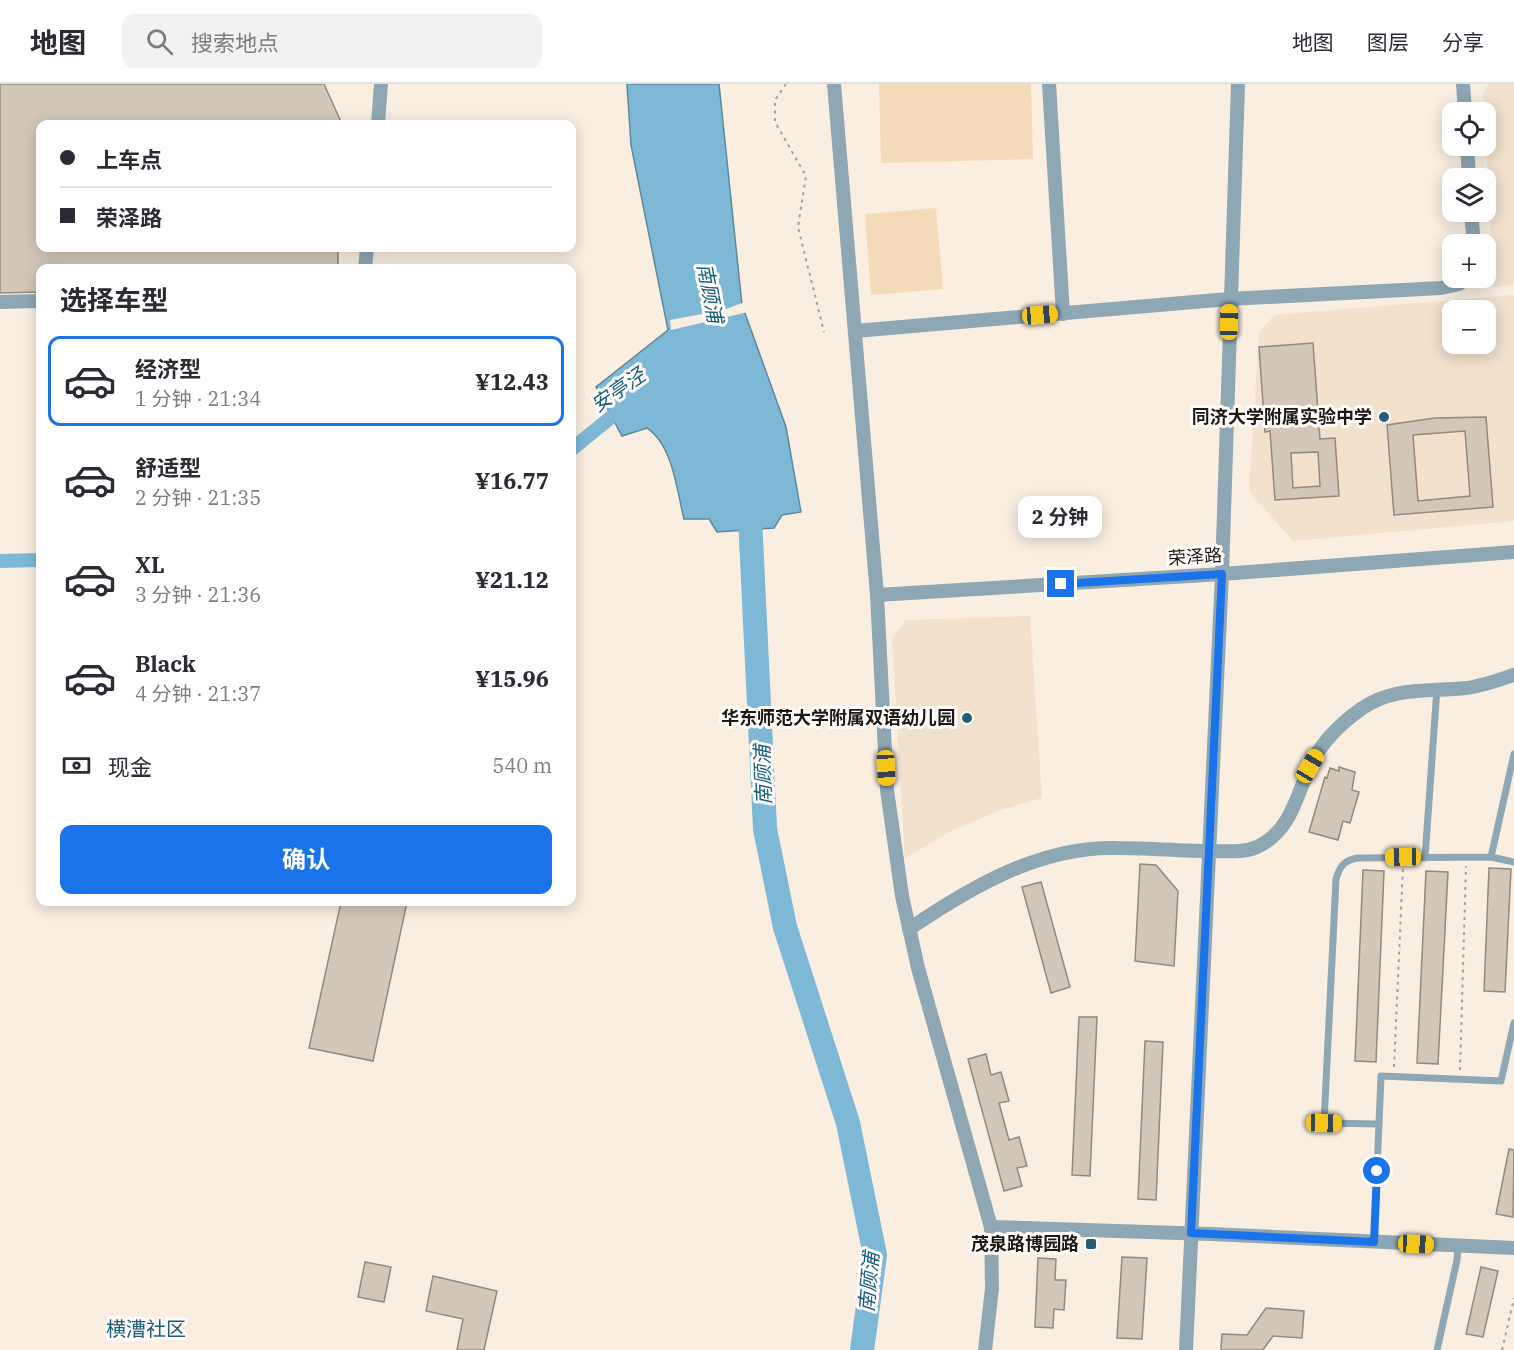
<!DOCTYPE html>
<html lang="zh">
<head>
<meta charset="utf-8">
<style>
  :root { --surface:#fff; --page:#f2f2f3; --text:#2b2b33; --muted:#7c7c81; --line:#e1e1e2; --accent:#1a73e8 }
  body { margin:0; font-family:"IBM Plex Serif","Noto Sans SC",serif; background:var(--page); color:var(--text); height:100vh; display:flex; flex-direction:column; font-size:22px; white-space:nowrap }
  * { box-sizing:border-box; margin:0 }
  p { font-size:20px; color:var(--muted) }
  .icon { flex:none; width:33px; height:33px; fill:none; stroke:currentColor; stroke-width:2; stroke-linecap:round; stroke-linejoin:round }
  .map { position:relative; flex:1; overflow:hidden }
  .panel { position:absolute; left:36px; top:180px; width:540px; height:642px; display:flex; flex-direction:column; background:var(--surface); border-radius:12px; box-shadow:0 3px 15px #0003 }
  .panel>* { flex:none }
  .top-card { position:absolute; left:36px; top:36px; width:540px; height:132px; border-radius:12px; box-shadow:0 3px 15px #0003; display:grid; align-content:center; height:132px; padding:0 24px; background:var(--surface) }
  .tools { position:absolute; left:1442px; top:18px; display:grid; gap:12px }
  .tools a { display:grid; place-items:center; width:54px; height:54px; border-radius:12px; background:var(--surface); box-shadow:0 3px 15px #0003; font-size:30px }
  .end { position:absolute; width:27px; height:27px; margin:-14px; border:8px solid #1a73e8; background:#fff; box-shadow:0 0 0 3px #fff }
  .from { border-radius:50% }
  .bubble { position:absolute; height:42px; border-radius:12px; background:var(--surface); box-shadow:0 3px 15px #0003; font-size:20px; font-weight:700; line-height:42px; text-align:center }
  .car { position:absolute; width:18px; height:36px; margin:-18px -9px; border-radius:8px; box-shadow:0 0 4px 2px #0007; background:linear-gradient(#f5c518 24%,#345 0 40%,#f5c518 0 76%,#345 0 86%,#f5c518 0) }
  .top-card b { display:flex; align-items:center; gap:21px; height:57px; font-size:22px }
  .top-card b+b { border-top:2px solid var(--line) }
  .top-card i { width:15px; height:15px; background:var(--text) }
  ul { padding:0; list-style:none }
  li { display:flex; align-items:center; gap:18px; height:90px; margin:0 12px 9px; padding:0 12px; border:3px solid transparent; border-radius:12px }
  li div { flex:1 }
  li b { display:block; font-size:22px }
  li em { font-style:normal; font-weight:700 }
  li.selected { border-color:var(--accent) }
  li>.icon { width:54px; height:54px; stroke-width:1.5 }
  h2 { padding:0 24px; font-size:27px; line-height:72px }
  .pay { display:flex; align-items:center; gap:15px; height:66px; padding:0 24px; font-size:22px }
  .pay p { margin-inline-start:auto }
  .cta { display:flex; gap:12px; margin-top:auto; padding:12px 24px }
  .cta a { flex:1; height:69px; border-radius:12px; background:var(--accent); color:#fff; font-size:24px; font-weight:700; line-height:69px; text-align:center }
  header { display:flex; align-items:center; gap:36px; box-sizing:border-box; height:84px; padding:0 30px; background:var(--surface); border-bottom:2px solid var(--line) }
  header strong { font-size:28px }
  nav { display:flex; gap:33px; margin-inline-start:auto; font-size:21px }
  .search { width:420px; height:54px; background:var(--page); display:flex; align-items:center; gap:15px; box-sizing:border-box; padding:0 21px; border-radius:12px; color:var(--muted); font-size:22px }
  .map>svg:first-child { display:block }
  .built { fill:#f1e1cd; fill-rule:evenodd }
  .green { fill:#f3dab9 }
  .water { fill:#7db9d7; stroke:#60889c; stroke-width:1.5 }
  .pier { fill:#f9eee0 }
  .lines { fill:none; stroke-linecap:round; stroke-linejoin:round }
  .canal { stroke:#7db9d7; stroke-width:14 }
  .river { stroke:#7db9d7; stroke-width:24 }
  .building { fill:#d2c7b9; stroke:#93897c; stroke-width:1.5; fill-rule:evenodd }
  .path { stroke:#a79f94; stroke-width:2; stroke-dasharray:3 4.5; stroke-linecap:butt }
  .lane { stroke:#8ea7b4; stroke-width:7 }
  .street { stroke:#8ea7b4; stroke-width:14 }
  .route { stroke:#1a73e8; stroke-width:8 }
  .poi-dot { fill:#245d76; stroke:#fffcfa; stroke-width:2 }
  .labels { text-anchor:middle; stroke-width:6; stroke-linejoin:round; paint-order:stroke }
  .poi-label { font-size:18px; font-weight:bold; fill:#1b1712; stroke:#fffcfa; text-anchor:end }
  .street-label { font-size:18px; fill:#1b1712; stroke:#fffcfa }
  .water-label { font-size:20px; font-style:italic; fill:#145f7d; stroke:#fffcfa }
  .neighbourhood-label { font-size:20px; fill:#195d7a; stroke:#fffcfa }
</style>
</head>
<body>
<header>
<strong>地图</strong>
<div class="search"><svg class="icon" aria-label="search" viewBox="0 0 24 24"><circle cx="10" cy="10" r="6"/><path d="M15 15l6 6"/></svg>搜索地点</div>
<nav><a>地图</a><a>图层</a><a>分享</a></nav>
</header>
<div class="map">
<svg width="1514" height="1266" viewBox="0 0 1514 1266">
  <rect width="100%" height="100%" fill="#f9eee0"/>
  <path class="built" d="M1489 0H1514V201L1494 203 1483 8Z
    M1514 211V437L1293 457 1249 407 1259 249 1274 231ZM1452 226H1485V260H1452Z
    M1030 532 1042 714 1001 726 955 745 905 774 892 555 906 536Z"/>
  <path class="green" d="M879 0H1031L1033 75 881 79Z
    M936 124 943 205 871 211 865 130Z"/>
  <path class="water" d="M627 0H719L742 221 786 343 801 428 782 431 774 444 717 448 709 435H684C677 407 673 361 647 344L622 352 596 303 668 246 631 61Z"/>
  <path class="pier" d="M745 218 748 228 671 246 670 236 723 226Z"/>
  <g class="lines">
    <path class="canal" d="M572 365 626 321
      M0 477 40 476"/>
    <path class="river" d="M749 413 765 745 785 843 848 1039 875 1171 862 1266"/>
  </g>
  <path class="building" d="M0 0H324L342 40H40V164H338V184H40V208L0 209Z
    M1313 259 1320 355 1335 354 1339 412 1275 416 1270 347 1265 348 1259 263ZM1318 368 1320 402 1293 404 1291 369Z
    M1486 333 1493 423 1394 431 1387 341 1435 334ZM1465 347 1470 412 1418 417 1413 351Z
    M1339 683 1355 688 1352 706 1359 708 1350 739 1343 737 1338 756 1309 748 1325 693 1327 694 1330 684 1339 687Z
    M1140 780 1156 781 1178 807 1174 882 1135 877Z
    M1489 784 1511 785 1505 908 1484 907Z
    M1363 786 1384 787 1376 978 1355 977Z
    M1426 787 1448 788 1438 980 1417 979Z
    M1041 798 1070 903 1051 909 1022 803Z
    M341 818H407L373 977 309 964Z
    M1079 933H1097L1090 1092 1072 1091Z
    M1145 957 1163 958 1156 1116 1138 1115Z
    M986 970 991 991 1001 988 1009 1017 999 1019 1009 1056 1019 1053 1027 1082 1017 1084 1022 1102 1004 1107 968 975Z
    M1509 1065 1514 1066 1513 1133 1496 1130Z
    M1122 1173 1147 1174 1142 1255 1117 1254Z
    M1038 1174 1056 1175 1055 1196H1066L1064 1226 1054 1225 1053 1244 1035 1243Z
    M365 1178 391 1183 384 1218 358 1213Z
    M1481 1183 1498 1187 1483 1253 1466 1250Z
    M433 1192 497 1207 484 1266H457L463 1235 426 1227Z
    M1266 1224 1304 1227 1302 1254 1273 1252 1263 1266H1221L1222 1250 1247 1251Z"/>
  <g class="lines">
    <path class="path" d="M786 0 775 16V38L806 92 798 143 824 248
      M1394 983 1403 782
      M1460 986 1466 782
      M1502 1266 1514 1214"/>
    <path class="lane" d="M1491 773 1514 670
      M1425 774 1437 604
      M1379 1040 1324 1039 1336 795C1340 782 1344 776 1358 774L1491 773 1514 778
      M1374 1158 1381 992 1501 997 1514 939
      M1437 1266 1457 1176 1458 1162"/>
    <path class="street" d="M834 0 877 511 887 706 902 812 918 884 991 1143 992 1204 985 1266
      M1049 0 1063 230
      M1463 0 1465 28
      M378 40 381 0
      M1467 62 1469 94
      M1471 128 1474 160
      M365 184 367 164
      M0 218 40 217
      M855 247 1229 215 1441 204 1459 200 1467 194
      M877 511 1222 490 1514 468
      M909 845C971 803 1040 762 1117 764 1149 764 1180 767 1212 767 1227 767 1243 769 1257 763 1291 747 1296 713 1310 682 1321 659 1340 640 1361 625 1394 602 1428 608 1466 604 1482 602 1498 596 1514 591
      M991 1143 1210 1150 1514 1164
      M1186 1266 1222 490 1238 0"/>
  </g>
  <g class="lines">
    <path class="route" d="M1061 500 1222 490 1191 1149 1374 1158 1377 1087"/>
  </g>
  <g class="poi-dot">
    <circle cx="1384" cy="333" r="6"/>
    <circle cx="967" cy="634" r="6"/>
    <rect x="1085" y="1154" width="12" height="12" rx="3"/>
  </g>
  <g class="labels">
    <g class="poi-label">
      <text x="1372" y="339">同济大学附属实验中学</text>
      <text x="955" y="640">华东师范大学附属双语幼儿园</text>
      <text x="1079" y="1166">茂泉路博园路</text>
    </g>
    <g class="street-label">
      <text transform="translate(1195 473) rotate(-4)" y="6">荣泽路</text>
    </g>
    <g class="water-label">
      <text transform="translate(710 209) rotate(79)" y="7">南顾浦</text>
      <text transform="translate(618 306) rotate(-35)" y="7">安亭泾</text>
      <text transform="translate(763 691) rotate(-92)" y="7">南顾浦</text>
      <text transform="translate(869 1198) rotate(-85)" y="7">南顾浦</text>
    </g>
    <g class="neighbourhood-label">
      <text x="146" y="1252">横漕社区</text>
    </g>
  </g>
</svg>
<div class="tools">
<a><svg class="icon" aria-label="locate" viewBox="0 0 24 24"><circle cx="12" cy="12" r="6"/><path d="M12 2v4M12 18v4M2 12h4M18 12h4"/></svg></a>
<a><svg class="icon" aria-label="layers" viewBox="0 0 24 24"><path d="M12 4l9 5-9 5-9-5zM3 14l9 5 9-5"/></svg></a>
<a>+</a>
<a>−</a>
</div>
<i class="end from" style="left:1377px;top:1087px"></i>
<i class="end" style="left:1061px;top:500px"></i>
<div class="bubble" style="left:1018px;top:412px;width:84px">2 分钟</div>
<i class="car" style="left:1040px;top:231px;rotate:85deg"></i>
<i class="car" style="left:1229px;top:238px;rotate:1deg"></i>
<i class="car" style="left:1310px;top:682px;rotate:30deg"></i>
<i class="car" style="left:886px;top:684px;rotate:177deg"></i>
<i class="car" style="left:1403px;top:773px;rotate:269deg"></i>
<i class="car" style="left:1324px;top:1039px;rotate:91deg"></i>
<i class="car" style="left:1416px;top:1160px;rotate:93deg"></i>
<div class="top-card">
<b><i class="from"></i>上车点</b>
<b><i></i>荣泽路</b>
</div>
<section class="panel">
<h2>选择车型</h2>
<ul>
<li class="selected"><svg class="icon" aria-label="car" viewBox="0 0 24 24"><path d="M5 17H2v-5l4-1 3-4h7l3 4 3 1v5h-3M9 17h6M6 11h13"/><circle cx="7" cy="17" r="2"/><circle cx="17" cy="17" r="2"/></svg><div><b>经济型</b><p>1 分钟 · 21:34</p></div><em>¥12.43</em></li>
<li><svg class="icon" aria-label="car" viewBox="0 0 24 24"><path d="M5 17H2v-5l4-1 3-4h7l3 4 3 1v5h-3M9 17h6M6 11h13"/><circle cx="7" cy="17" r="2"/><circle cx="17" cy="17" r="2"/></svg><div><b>舒适型</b><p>2 分钟 · 21:35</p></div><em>¥16.77</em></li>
<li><svg class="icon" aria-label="car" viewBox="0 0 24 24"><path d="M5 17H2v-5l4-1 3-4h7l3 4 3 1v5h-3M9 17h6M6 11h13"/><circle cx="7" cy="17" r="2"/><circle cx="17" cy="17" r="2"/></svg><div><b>XL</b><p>3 分钟 · 21:36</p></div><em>¥21.12</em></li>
<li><svg class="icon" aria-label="car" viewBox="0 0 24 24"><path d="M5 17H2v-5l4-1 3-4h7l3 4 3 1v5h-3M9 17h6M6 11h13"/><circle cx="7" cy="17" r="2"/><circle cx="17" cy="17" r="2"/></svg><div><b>Black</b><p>4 分钟 · 21:37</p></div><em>¥15.96</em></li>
</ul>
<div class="pay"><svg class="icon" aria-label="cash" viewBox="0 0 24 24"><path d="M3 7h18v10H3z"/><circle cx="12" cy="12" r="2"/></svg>现金<p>540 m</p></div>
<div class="cta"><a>确认</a></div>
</section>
</div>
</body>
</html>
